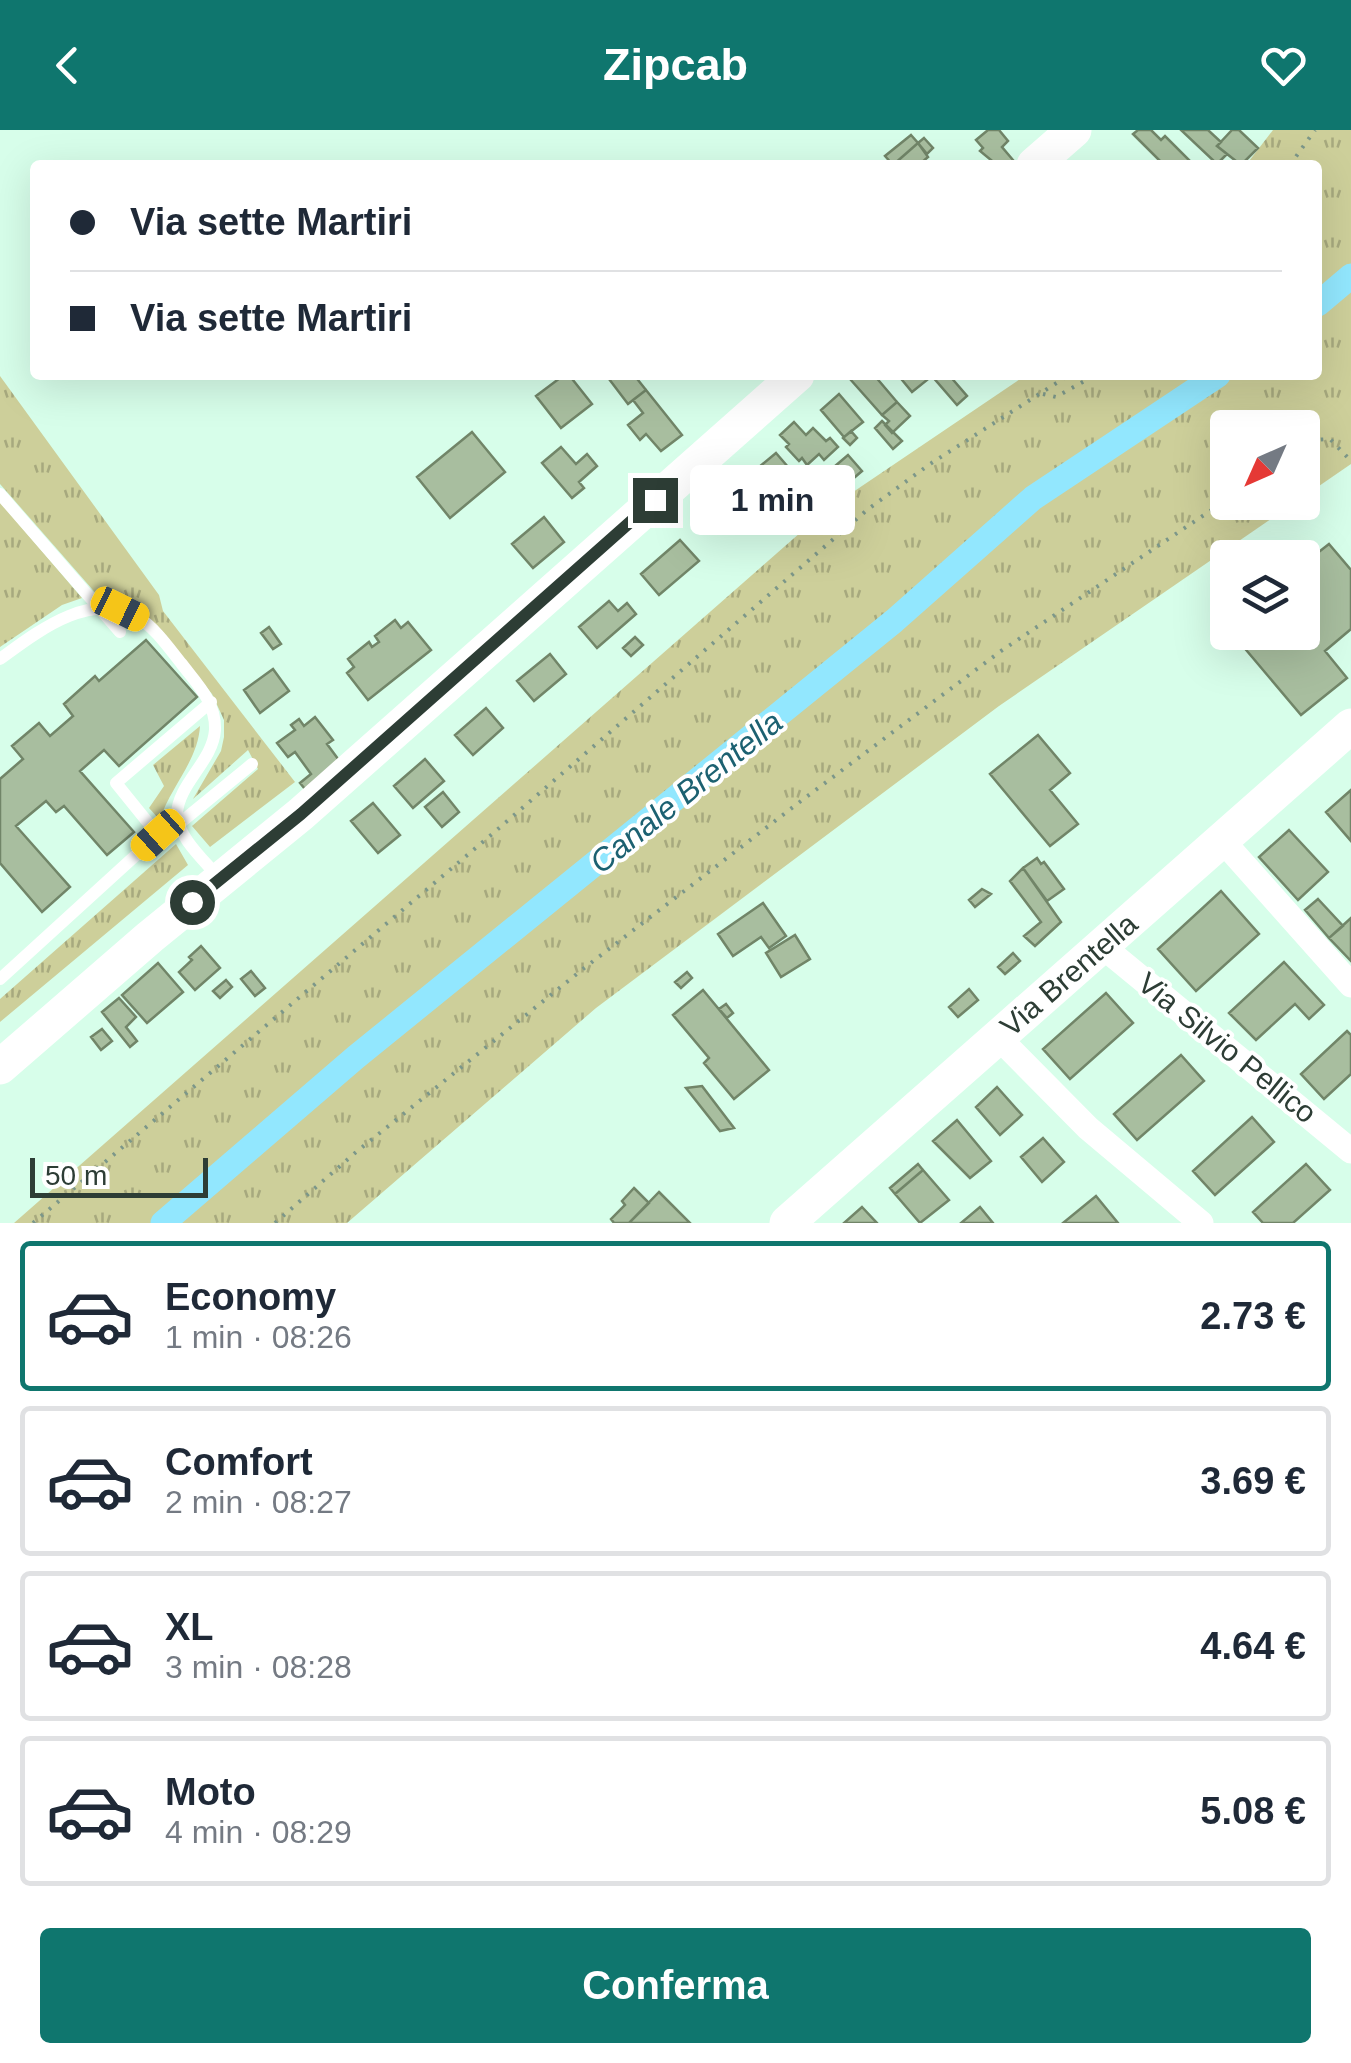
<!DOCTYPE html>
<html lang="it">
<head>
<meta charset="utf-8">
<style>
  :root { --surface:#fff; --page:#f2f2f3; --text:#1f2937; --muted:#747a83; --line:#e0e1e3; --accent:#0f766e }
  body { margin:0; font-family:Arial,sans-serif; background:var(--page); color:var(--text); height:100vh; display:flex; flex-direction:column; font-size:38px; white-space:nowrap }
  * { box-sizing:border-box; margin:0 }
  p { font-size:32px; color:var(--muted) }
  .icon { flex:none; width:55px; height:55px; fill:none; stroke:currentColor; stroke-width:2; stroke-linecap:round; stroke-linejoin:round }
  .map { position:relative; height:1093px; overflow:hidden }
  .details { display:flex; flex-direction:column; background:var(--surface); flex:1 }
  .details>* { flex:none }
  .banner { position:absolute; left:30px; top:30px; width:1292px; height:220px; border-radius:10px; box-shadow:0 10px 40px #0002; display:grid; align-content:center; height:220px; padding:0 40px; background:var(--surface) }
  .needle { width:65px; rotate:225deg }
  .tools { position:absolute; left:1210px; top:280px; display:grid; gap:20px }
  .tools a { display:grid; place-items:center; width:110px; height:110px; border-radius:10px; background:var(--surface); box-shadow:0 10px 40px #0002; font-size:50px }
  .scale { position:absolute; left:30px; bottom:25px; width:178px; box-sizing:border-box; padding-left:10px; border:5px solid #2d3d35; border-top:0; font-size:28px; line-height:35px; white-space:nowrap; color:#2d3d35; -webkit-text-stroke:8px #fff; paint-order:stroke }
  .end { position:absolute; width:45px; height:45px; margin:-22px; border:12px solid #2d3d35; background:#fff; box-shadow:0 0 0 5px #fff }
  .from { border-radius:50% }
  .bubble { position:absolute; height:70px; border-radius:10px; background:var(--surface); box-shadow:0 10px 40px #0002; font-size:32px; font-weight:700; line-height:70px; text-align:center }
  .car { position:absolute; width:30px; height:60px; margin:-30px -15px; border-radius:12px; box-shadow:0 0 8px 2px #0007; background:linear-gradient(#f5c518 24%,#345 0 40%,#f5c518 0 76%,#345 0 86%,#f5c518 0) }
  .banner b { display:flex; align-items:center; gap:35px; height:95px; font-size:38px }
  .banner b+b { border-top:2px solid var(--line) }
  .banner i { width:25px; height:25px; background:var(--text) }
  ul { padding:18px 0 0; list-style:none }
  li { display:flex; align-items:center; gap:30px; height:150px; margin:0 20px 15px; padding:0 20px; border:5px solid var(--line); border-radius:10px }
  li div { flex:1 }
  li b { display:block; font-size:38px }
  li em { font-style:normal; font-weight:700 }
  li.active { border-color:var(--accent) }
  li>.icon { width:90px; height:90px; stroke-width:1.5 }
  .cta { display:flex; gap:20px; margin-top:auto; padding:20px 40px }
  .cta a { flex:1; height:115px; border-radius:10px; background:var(--accent); color:#fff; font-size:40px; font-weight:700; line-height:115px; text-align:center }
  header { display:flex; justify-content:space-between; align-items:center; height:130px; padding:0 40px; background:var(--accent); color:#fff; font-size:45px; font-weight:700 }
  .map>svg:first-child { display:block }
  .grass { fill:url(#grass-tufts) }
  .lines { fill:none; stroke-linecap:round; stroke-linejoin:round }
  .canal { stroke:#92e7fe; stroke-width:25 }
  .building { fill:#a8be9f; stroke:#718568; stroke-width:2.5 }
  .path { stroke:#7c9789; stroke-width:4; stroke-dasharray:2.5 8; stroke-linecap:butt }
  .lane { stroke:#fff; stroke-width:12 }
  .street { stroke:#fff; stroke-width:25 }
  .secondary { stroke:#fff; stroke-width:35 }
  .route { stroke:#2d3d35; stroke-width:12 }
  .labels { text-anchor:middle; stroke-width:8; stroke-linejoin:round; paint-order:stroke }
  .street-label { font-size:30px; fill:#2d3d35; stroke:#fff }
  .water-label { font-size:32px; font-style:italic; fill:#1c6171; stroke:#fff }
</style>
</head>
<body>
<header><svg class="icon" aria-label="back" viewBox="0 0 24 24"><path d="M15 5l-7 7 7 7"/></svg>Zipcab<svg class="icon" aria-label="heart" viewBox="0 0 24 24"><path d="M12 20l-8-8c-3-5 5-10 8-4 3-6 11-1 8 4z"/></svg></header>
<div class="map">
<svg width="1351" height="1093" viewBox="0 0 1351 1093">
  <defs>
    <pattern id="grass-tufts" width="24" height="20" patternUnits="userSpaceOnUse" patternTransform="scale(2.5)"><rect width="24" height="20" fill="#cdcf9a"/><path d="M3 7l-1-3M5 7V3M7 7l1-3M15 17l-1-3M17 17v-4M19 17l1-3" fill="none" stroke="#a7a97e"/></pattern>
  </defs>
  <rect width="100%" height="100%" fill="#d7feea"/>
  <path class="grass" d="M1273 0H1351V334L1303 367 1302 298H1228V372L1294 373 999 576 596 878 347 1093H14L825 381 1026 245H1318V35H1246Z
    M0 246 159 465 163 481 295 652 210 717 192 696 258 639 248 620 193 669 221 621 224 607V590L212 564 163 502 142 481 99 467 0 354Z
    M0 372 82 468 62 475 0 517Z
    M200 596C198 631 170 657 160 690L149 678 164 656 153 635Z
    M176 714 188 735 0 892V869Z"/>
  <g class="lines">
    <path class="canal" d="M1318 174 1351 146
      M163 1093 356 927 894 491 1033 368 1218 245"/>
  </g>
  <path class="building" d="M988 0H999L1008 11 1002 17 1013 30 1007 35H997L980 21 983 18 976 10Z
    M1138 0H1151L1161 10 1165 6 1194 35H1164L1133 4Z
    M1181 0H1208L1221 12 1217 16 1227 24 1217 34Z
    M1232 0H1239L1258 18 1241 35 1217 16Z
    M911 5 918 13 893 35 885 26Z
    M924 8 933 18 927 24 918 13Z
    M918 13 928 27 921 33 923 35H893Z
    M564 245H569L592 274 561 298 536 266Z
    M606 245H634L646 260 628 274Z
    M855 245H874L897 272 882 285 850 249Z
    M898 245H931L932 246 912 262Z
    M949 245 967 266 957 275 932 246Z
    M646 260 682 305 661 321 646 304 640 310 628 295 643 283 633 270Z
    M839 264 863 292 844 307 821 280Z
    M897 272 910 286 892 303 885 295 889 291 882 285Z
    M882 291 902 311 893 319 875 298Z
    M794 292 806 305 813 298 826 311 830 308 838 317 824 330 819 324 807 335 802 328 799 331 786 317 789 314 780 305Z
    M851 301 857 308 850 315 843 308Z
    M472 302 505 342 450 388 417 347Z
    M561 317 576 334 587 324 597 336 579 352 584 358 572 368 542 333Z
    M776 323 795 345 764 370 746 348Z
    M848 325 862 341 841 359 827 343Z
    M821 357 828 366 817 375 810 367Z
    M737 361 756 382 741 396 734 389 723 399 703 377 714 367 721 375Z
    M544 387 564 412 533 438 512 414Z
    M680 410 699 431 659 465 641 444Z
    M1329 414 1351 440V499L1325 521 1347 548 1301 585 1231 502H1302V435Z
    M609 471 618 481 627 473 636 484 597 518 579 497Z
    M395 490 401 498 408 492 431 520 368 570 347 543 354 537 348 529 369 512 372 517 379 512 375 506Z
    M269 497 281 514 273 519 261 503Z
    M635 507 643 515 631 526 623 518Z
    M146 510 197 567 119 636 104 620 80 641 134 702 107 725 64 676 56 682 46 671 16 696 70 757 42 782 0 733V649L23 629 12 616 39 593 50 606 73 586 64 574 95 546 99 551Z
    M550 524 566 544 534 571 517 551Z
    M273 539 289 561 260 583 244 560Z
    M486 578 503 598 473 625 455 605Z
    M315 587 333 610 327 614 344 637 309 664 300 653 311 644 295 622 288 627 277 613 295 600 291 595 299 589 304 596Z
    M1038 605 1070 643 1050 660 1078 694 1050 716 990 644Z
    M425 629 444 651 413 678 394 656Z
    M1351 660V711L1326 682Z
    M443 662 459 682 442 697 425 677Z
    M373 673 400 705 378 723 351 691Z
    M1289 700 1328 742 1298 770 1259 727Z
    M1037 728 1041 734 1044 732 1064 759 1047 771 1023 738Z
    M1023 738 1061 792 1035 816 1024 806 1041 792 1010 751Z
    M982 759 991 764 975 777 969 770Z
    M1221 761 1259 804 1196 861 1158 819Z
    M1318 769 1343 796 1329 808 1305 780Z
    M763 773 786 806 769 818 761 807 733 826 718 804Z
    M1351 788V831L1329 808Z
    M795 805 810 829 781 847 766 823Z
    M201 816 220 838 195 860 179 842 192 830 189 827Z
    M1013 823 1020 831 1005 844 998 837Z
    M1284 832 1324 875 1309 889 1295 874 1256 910 1229 883Z
    M158 833 183 862 147 893 122 865Z
    M251 841 265 858 255 866 241 849Z
    M687 842 692 848 681 858 675 852Z
    M226 850 232 857 220 868 213 861Z
    M969 859 978 870 958 887 949 877Z
    M703 860 769 940 734 969 704 933 709 928 673 885Z
    M1106 863 1133 893 1070 949 1043 919Z
    M119 868 136 887 126 897 137 911 130 917 102 882Z
    M726 874 733 883 727 888 719 879Z
    M102 899 112 911 101 920 91 907Z
    M1347 901 1351 905V944L1324 969 1301 944Z
    M1181 925 1204 951 1137 1010 1114 984Z
    M702 956 734 998 720 1001 686 958Z
    M997 957 1022 985 1000 1005 976 977Z
    M1252 987 1274 1012 1215 1065 1193 1041Z
    M957 990 991 1031 970 1048 933 1011Z
    M1043 1008 1064 1032 1042 1052 1021 1027Z
    M918 1034 923 1040 895 1064 890 1058Z
    M1306 1034 1330 1060 1293 1093H1263L1253 1082Z
    M923 1040 949 1070 920 1093 895 1064Z
    M634 1058 649 1073 629 1093H614L611 1089 625 1075 622 1071Z
    M659 1062 690 1093H629Z
    M1096 1066 1118 1093H1063Z
    M862 1077 877 1093H844Z
    M980 1077 993 1093H961Z"/>
  <g class="lines">
    <path class="path" d="M1290 35 1315 0
      M1043 264 1056 267 1095 245
      M1302 317 1312 310 1330 309 1351 331
      M33 1093 491 705 867 380 930 334 1069 245
      M275 1093 355 1023 583 839 797 674 1001 521 1228 369"/>
    <path class="lane" d="M0 364 120 502
      M0 529C37 502 91 459 139 488 155 498 169 518 181 533 197 554 216 572 215 600 213 631 178 654 177 684 177 707 206 732 219 748
      M158 705 116 653 211 572
      M0 849 158 705 180 693 252 634"/>
    <path class="street" d="M1222 710 1351 855
      M1102 816 1351 1021
      M998 907 1088 998 1201 1093"/>
    <path class="secondary" d="M1034 35 1074 0
      M0 937 150 807 301 684 797 245
      M787 1093 1351 596"/>
  </g>
  <g class="lines">
    <path class="route" d="M192 772 301 684 655 370"/>
  </g>
  <g class="labels">
    <g class="street-label">
      <text transform="translate(1069 845) rotate(-41)" y="10">Via Brentella</text>
      <text transform="translate(1227 918) rotate(39)" y="10">Via Silvio Pellico</text>
    </g>
    <g class="water-label">
      <text transform="translate(686 662) rotate(-39)" y="11">Canale Brentella</text>
    </g>
  </g>
</svg>
<div class="tools">
<a><svg class="needle" viewBox="-14 -14 28 28"><path d="M0-13l5 13h-10z" fill="#e53935"/><path d="M0 13l5-13h-10z" fill="#747a83"/></svg></a>
<a><svg class="icon" aria-label="layers" viewBox="0 0 24 24"><path d="M12 4l9 5-9 5-9-5zM3 14l9 5 9-5"/></svg></a>
</div>
<div class="scale">50 m</div>
<i class="end from" style="left:192px;top:772px"></i>
<i class="end" style="left:655px;top:370px"></i>
<div class="bubble" style="left:690px;top:335px;width:165px">1 min</div>
<i class="car" style="left:120px;top:479px;rotate:116deg"></i>
<i class="car" style="left:158px;top:705px;rotate:228deg"></i>
<div class="banner">
<b><i class="from"></i>Via sette Martiri</b>
<b><i></i>Via sette Martiri</b>
</div>
</div>
<section class="details">
<ul>
<li class="active"><svg class="icon" aria-label="car" viewBox="0 0 24 24"><path d="M5 17H2v-5l4-1 3-4h7l3 4 3 1v5h-3M9 17h6M6 11h13"/><circle cx="7" cy="17" r="2"/><circle cx="17" cy="17" r="2"/></svg><div><b>Economy</b><p>1 min · 08:26</p></div><em>2.73 €</em></li>
<li><svg class="icon" aria-label="car" viewBox="0 0 24 24"><path d="M5 17H2v-5l4-1 3-4h7l3 4 3 1v5h-3M9 17h6M6 11h13"/><circle cx="7" cy="17" r="2"/><circle cx="17" cy="17" r="2"/></svg><div><b>Comfort</b><p>2 min · 08:27</p></div><em>3.69 €</em></li>
<li><svg class="icon" aria-label="car" viewBox="0 0 24 24"><path d="M5 17H2v-5l4-1 3-4h7l3 4 3 1v5h-3M9 17h6M6 11h13"/><circle cx="7" cy="17" r="2"/><circle cx="17" cy="17" r="2"/></svg><div><b>XL</b><p>3 min · 08:28</p></div><em>4.64 €</em></li>
<li><svg class="icon" aria-label="car" viewBox="0 0 24 24"><path d="M5 17H2v-5l4-1 3-4h7l3 4 3 1v5h-3M9 17h6M6 11h13"/><circle cx="7" cy="17" r="2"/><circle cx="17" cy="17" r="2"/></svg><div><b>Moto</b><p>4 min · 08:29</p></div><em>5.08 €</em></li>
</ul>
<div class="cta"><a>Conferma</a></div>
</section>
</body>
</html>
